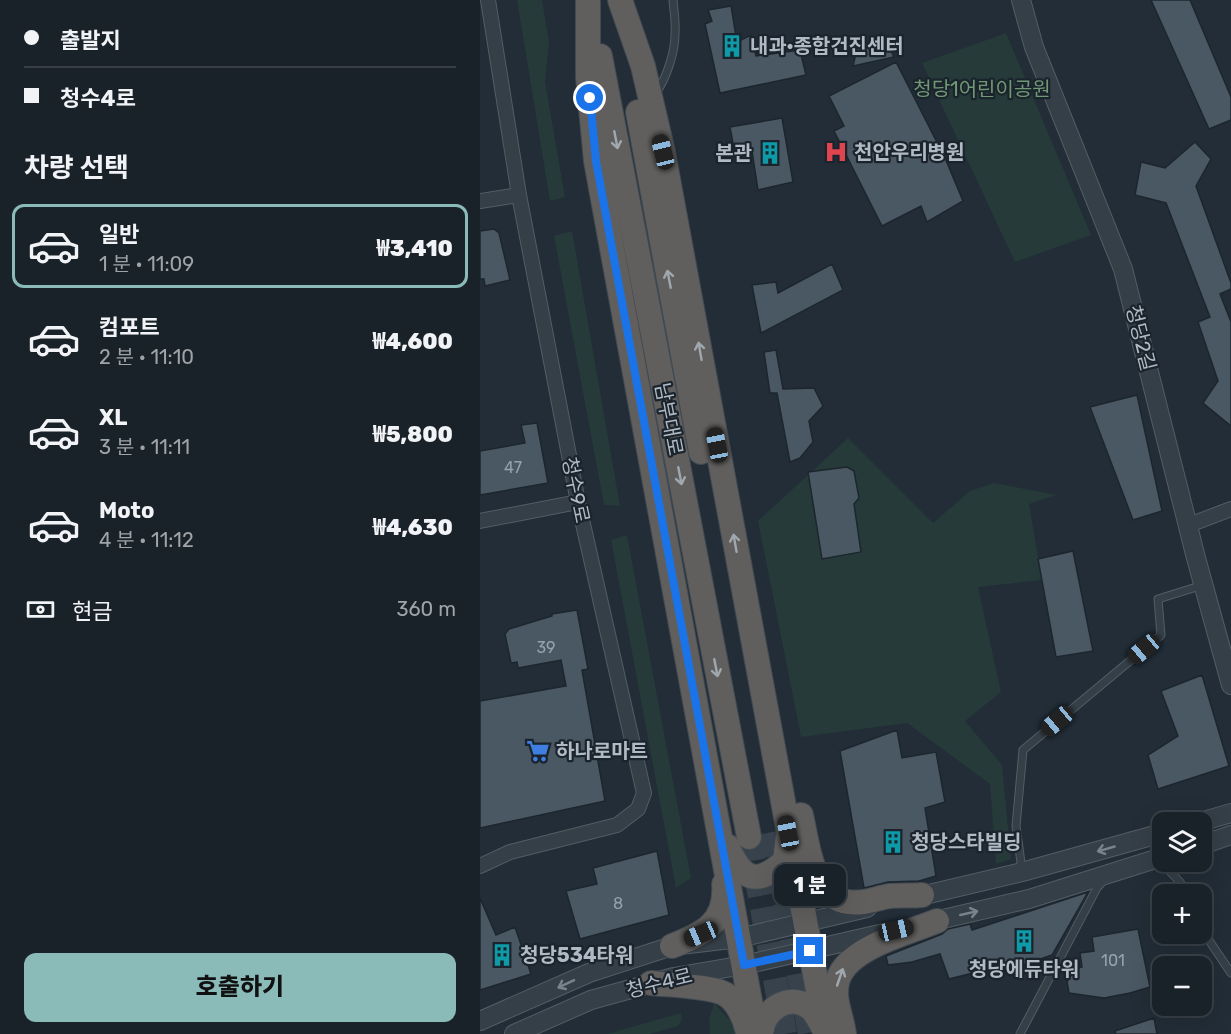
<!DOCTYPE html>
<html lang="ko">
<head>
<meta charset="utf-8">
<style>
  :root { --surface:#1a2229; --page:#272f35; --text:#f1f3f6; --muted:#9fa4a8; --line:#383f46; --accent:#8bbbb9 }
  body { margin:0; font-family:Rubik,"Noto Sans KR",sans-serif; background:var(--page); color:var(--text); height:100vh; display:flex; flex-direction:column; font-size:22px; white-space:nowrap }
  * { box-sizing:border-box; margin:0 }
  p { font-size:20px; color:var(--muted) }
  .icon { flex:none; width:33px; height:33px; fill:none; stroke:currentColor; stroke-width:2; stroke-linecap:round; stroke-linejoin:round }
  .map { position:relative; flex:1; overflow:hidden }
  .side { display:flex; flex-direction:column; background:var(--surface); width:480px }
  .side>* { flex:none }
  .guide { display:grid; align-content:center; height:132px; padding:0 24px; background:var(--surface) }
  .buttons { position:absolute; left:672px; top:812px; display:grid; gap:12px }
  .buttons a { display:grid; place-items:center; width:60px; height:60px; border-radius:12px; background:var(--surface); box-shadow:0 6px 24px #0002,0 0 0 2px var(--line); font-size:30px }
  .end { position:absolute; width:27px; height:27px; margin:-14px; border:8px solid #1a73e8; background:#fff; box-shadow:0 0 0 3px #fff }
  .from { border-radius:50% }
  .bubble { position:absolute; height:42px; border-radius:12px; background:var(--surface); box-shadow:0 6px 24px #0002,0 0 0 2px var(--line); font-size:20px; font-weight:800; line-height:42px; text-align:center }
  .car { position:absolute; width:18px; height:36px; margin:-18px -9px; border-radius:8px; box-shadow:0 0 4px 2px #0007; background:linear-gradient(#222 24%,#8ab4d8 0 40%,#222 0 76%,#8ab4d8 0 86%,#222 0) }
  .guide b { display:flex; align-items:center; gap:21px; height:57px; font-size:22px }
  .guide b+b { border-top:2px solid var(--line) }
  .guide i { width:15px; height:15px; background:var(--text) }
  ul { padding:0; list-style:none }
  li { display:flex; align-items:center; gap:18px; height:84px; margin:0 12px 9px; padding:0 12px; border:3px solid transparent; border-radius:12px }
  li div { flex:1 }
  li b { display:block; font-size:22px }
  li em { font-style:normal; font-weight:800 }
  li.current { border-color:var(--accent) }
  li>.icon { width:54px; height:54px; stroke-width:1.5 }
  h2 { padding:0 24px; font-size:27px; line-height:72px }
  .pay { display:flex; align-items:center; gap:15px; height:66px; padding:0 24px; font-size:22px }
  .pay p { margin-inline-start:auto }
  .action { display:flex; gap:12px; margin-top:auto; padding:12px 24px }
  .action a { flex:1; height:69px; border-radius:12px; background:var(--accent); color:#111; font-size:24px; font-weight:800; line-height:69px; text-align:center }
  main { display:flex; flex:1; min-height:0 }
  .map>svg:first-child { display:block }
  .green { fill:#253a39 }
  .building { fill:#4a5863; stroke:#1d262e; stroke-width:1.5 }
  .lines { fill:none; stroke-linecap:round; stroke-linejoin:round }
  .trunk-tunnel { stroke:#37424c; stroke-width:24; stroke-dasharray:24 12; stroke-linecap:butt }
  .service-casing { stroke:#535d65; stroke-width:9 }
  .minor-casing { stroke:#535d65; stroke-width:16 }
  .tertiary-casing { stroke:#535d65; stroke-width:20 }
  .trunk-casing { stroke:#404a52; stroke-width:26 }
  .service { stroke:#353f48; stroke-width:7 }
  .minor { stroke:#353f48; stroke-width:14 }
  .tertiary { stroke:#353f48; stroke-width:18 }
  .trunk { stroke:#605f5d; stroke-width:24 }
  .oneway { stroke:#a0a8af }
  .oneway2 { stroke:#79838c }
  .route { stroke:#1a73e8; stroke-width:8 }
  .labels { text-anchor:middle; stroke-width:4.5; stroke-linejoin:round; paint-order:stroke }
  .number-label { font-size:16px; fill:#96a2ac }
  .poi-label { font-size:20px; font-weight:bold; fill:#b0bac4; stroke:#1b242c; text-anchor:start }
  .park-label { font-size:20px; fill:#709874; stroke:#1b242c }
  .street-label { font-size:20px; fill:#b0bac4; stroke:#1b242c }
</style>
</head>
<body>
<main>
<section class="side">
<div class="guide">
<b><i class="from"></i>출발지</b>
<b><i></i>청수4로</b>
</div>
<h2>차량 선택</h2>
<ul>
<li class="current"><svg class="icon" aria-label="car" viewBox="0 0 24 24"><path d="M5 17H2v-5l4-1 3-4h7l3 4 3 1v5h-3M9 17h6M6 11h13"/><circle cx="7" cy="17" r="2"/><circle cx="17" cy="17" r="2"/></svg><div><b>일반</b><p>1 분 · 11:09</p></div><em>₩3,410</em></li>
<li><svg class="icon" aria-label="car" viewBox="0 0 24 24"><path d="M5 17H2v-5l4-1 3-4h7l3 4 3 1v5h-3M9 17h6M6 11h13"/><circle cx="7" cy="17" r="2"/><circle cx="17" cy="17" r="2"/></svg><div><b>컴포트</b><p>2 분 · 11:10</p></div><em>₩4,600</em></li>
<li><svg class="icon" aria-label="car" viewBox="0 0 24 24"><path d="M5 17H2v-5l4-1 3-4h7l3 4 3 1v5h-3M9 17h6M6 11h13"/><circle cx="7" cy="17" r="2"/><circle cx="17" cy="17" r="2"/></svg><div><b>XL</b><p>3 분 · 11:11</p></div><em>₩5,800</em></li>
<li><svg class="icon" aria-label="car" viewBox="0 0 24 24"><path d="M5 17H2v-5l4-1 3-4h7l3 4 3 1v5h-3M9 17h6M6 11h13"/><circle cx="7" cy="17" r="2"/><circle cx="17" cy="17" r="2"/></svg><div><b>Moto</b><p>4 분 · 11:12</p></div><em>₩4,630</em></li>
</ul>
<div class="pay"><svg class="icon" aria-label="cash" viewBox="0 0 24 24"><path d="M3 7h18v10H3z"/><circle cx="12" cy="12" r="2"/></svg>현금<p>360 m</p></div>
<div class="action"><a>호출하기</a></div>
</section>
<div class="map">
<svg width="751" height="1034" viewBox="0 0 751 1034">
  <rect width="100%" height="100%" fill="#222d37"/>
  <path class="green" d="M37 0H62L69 42 65 82 85 197 70 201Z
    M526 33 611 235 535 262 442 63Z
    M92 231 140 506 124 505 74 236Z
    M368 438 453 523 490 491 514 483 577 495 549 504 562 580 498 587 521 692 485 721 522 765 531 859 516 864 510 784 427 723 321 737 278 521Z
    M147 535 211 878 196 888 131 540Z
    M234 1003 253 1024 255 1034H230L229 1020Z
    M201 1013 202 1019 198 1026 170 1034H127Z"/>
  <path class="building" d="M671 0H710L751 97V120L729 129Z
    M251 6 257 42 271 35 276 56 320 50 326 75 240 93 225 24 232 21 228 10Z
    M402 33 414 57 373 66 377 49Z
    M416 62 465 158 483 201 447 222 441 206 402 226 354 131 364 126 349 96Z
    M302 118 313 182 278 190 272 151 255 154 250 127Z
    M715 142 731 159 716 186 751 283V289L740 294 751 322V426L723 403 738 381 718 322 730 317 686 203 655 195 661 162 685 168Z
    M14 229 19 233 30 280 5 286 4 279H0V231Z
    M352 264 363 290 281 333 272 285 296 282 298 293Z
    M296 350 303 389 334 388 343 406 329 421 333 442 320 458 310 462 297 393H290L284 352Z
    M657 395 682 511 653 520 610 407Z
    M57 423 68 483 0 495V451L45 443 41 425Z
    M367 467 374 471 379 498 374 504 381 552 342 559 328 472Z
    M593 551 613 651 576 657 558 559Z
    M97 610 108 669 102 670 125 801 0 828V701L86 686 81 660 38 668 37 662 31 663 25 634 29 629 72 616V614Z
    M722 675 749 766 678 789 668 755 698 736 681 691Z
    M417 730 422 758 456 752 465 802 445 808 456 876 439 881 408 882 384 888 360 751Z
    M177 851 189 915 100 939 86 891 117 884 113 868Z
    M608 892 572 955 519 973 517 967 469 979 460 954 432 962 408 965 406 956 462 934 468 929 490 924 492 930Z
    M0 898 16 935 35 927 51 974 0 990Z
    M658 929 670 987 650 993 624 998 589 993 587 982 594 969 602 967 600 953 614 951 612 937Z
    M674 1018 677 1034H636L635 1031Z"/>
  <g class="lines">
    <path class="trunk-tunnel" d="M292 832 330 1034
      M269 837 305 1034"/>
    <g class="service-casing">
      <path id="service" d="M176 93C187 77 195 52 195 34 196 23 194 11 193 0
        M679 860 700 882 707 894
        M542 870 536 826 543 750 681 635 678 599 723 585
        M722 925 726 936 751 973
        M540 1034 617 888 623 881"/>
    </g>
    <g class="minor-casing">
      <path id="minor" d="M0 201 39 195
        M0 521 98 502
        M709 525 751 509
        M0 866 30 852 137 825 158 809 164 793 98 502 39 195 8 0"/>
    </g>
    <g class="tertiary-casing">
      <path id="tertiary" d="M541 0 554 47 643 269 716 558 751 685
        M720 822 751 813
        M722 845 751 835
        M432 898 542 872 682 833
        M446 923 549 899 682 857
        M0 1021 109 973 192 946 259 938 387 908
        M34 1034 111 1000 194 977 264 965 404 933"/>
    </g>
    <g class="trunk-casing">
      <path id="trunk" d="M108 0V77L116 161 276 1034
        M140 0 163 66 183 152 346 1034
        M120 56 269 837
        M158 112 221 452
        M321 815C329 850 333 909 383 902 392 901 401 897 410 896 421 895 432 896 442 895
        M247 846C263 880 275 887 305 861L308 837
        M192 946C223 934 247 923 244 884
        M171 983C189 985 230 986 245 994 257 1001 264 1017 267 1029
        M281 1034C283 1011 307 992 329 1007 335 1011 339 1020 343 1027
        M364 1034C362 1017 353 1000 357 983 364 948 428 933 457 921"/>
    </g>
    <use href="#service" class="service"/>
    <use href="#minor" class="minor"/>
    <use href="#tertiary" class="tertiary"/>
    <use href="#trunk" class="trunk"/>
  </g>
  <defs><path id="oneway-shaft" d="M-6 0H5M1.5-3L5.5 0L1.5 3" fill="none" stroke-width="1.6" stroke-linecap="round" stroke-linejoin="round" transform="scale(1.5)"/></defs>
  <g class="oneway">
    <use href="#oneway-shaft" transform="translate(136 140) rotate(79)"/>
    <use href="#oneway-shaft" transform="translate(189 279) rotate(-101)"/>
    <use href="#oneway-shaft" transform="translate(220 351) rotate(-100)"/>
    <use href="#oneway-shaft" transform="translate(200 476) rotate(79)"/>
    <use href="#oneway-shaft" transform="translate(255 543) rotate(-100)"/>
    <use href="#oneway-shaft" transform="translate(236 668) rotate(79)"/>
    <use href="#oneway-shaft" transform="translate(360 977) rotate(-71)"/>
  </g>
  <g class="oneway2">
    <use href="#oneway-shaft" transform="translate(626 849) rotate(164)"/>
    <use href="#oneway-shaft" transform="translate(489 913) rotate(-13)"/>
    <use href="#oneway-shaft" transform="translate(86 984) rotate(155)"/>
  </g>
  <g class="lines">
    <path class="route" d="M110 98 116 161 264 965 330 951"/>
  </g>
  <defs>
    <g id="building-bare" transform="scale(1.8)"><path d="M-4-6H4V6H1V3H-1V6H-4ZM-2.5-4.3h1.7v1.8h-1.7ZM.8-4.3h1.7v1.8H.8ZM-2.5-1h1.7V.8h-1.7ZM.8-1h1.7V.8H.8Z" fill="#0f9aa8" stroke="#1b242c" stroke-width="2.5" paint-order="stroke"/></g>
    <g id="hospital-bare" transform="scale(1.8)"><path d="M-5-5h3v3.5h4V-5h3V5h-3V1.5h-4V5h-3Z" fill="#e0444e" stroke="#1b242c" stroke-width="2.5" paint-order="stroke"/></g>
    <g id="supermarket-bare" transform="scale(1.8)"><path d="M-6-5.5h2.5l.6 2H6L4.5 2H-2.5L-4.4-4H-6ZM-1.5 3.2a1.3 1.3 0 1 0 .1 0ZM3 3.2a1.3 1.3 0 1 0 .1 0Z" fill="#3f7fe0" stroke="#1b242c" stroke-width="2.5" paint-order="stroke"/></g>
  </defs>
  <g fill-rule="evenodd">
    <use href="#building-bare" x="252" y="46"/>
    <use href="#hospital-bare" x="356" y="152"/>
    <use href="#building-bare" x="290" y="153"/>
    <use href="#supermarket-bare" x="58" y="751"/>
    <use href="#building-bare" x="413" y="842"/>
    <use href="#building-bare" x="544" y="941"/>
    <use href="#building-bare" x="22" y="955"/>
  </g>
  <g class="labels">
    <g class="number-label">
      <text x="33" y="473">47</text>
      <text x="66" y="653">39</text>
      <text x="138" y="909">8</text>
      <text x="633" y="966">101</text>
    </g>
    <g class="poi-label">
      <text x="270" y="53">내과·종합건진센터</text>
      <text x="374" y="159">천안우리병원</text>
      <text x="272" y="160" text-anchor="end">본관</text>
      <text x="76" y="758">하나로마트</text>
      <text x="431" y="849">청당스타빌딩</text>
      <text x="40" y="962">청당534타워</text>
      <text x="544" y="976" text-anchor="middle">청당에듀타워</text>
    </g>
    <g class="park-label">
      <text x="502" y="96">청당1어린이공원</text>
    </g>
    <g class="street-label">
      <text transform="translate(661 338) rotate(76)" y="7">청당2길</text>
      <text transform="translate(189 419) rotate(79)" y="7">남부대로</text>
      <text transform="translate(96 490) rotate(78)" y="7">청수9로</text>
      <text transform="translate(179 983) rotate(-14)" y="7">청수4로</text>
    </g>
  </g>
</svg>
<div class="buttons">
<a><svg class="icon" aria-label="layers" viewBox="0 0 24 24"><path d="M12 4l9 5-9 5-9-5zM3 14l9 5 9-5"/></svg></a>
<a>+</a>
<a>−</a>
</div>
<i class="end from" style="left:110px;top:98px"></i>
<i class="end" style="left:330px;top:951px"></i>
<div class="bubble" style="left:294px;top:864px;width:72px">1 분</div>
<i class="car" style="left:183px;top:152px;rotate:346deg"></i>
<i class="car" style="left:237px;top:445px;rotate:349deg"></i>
<i class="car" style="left:664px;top:649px;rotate:230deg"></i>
<i class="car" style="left:577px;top:721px;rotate:230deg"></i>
<i class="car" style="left:308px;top:833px;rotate:349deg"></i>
<i class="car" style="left:416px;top:930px;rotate:77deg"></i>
<i class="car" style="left:221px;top:934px;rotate:247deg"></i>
</div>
</main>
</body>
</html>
